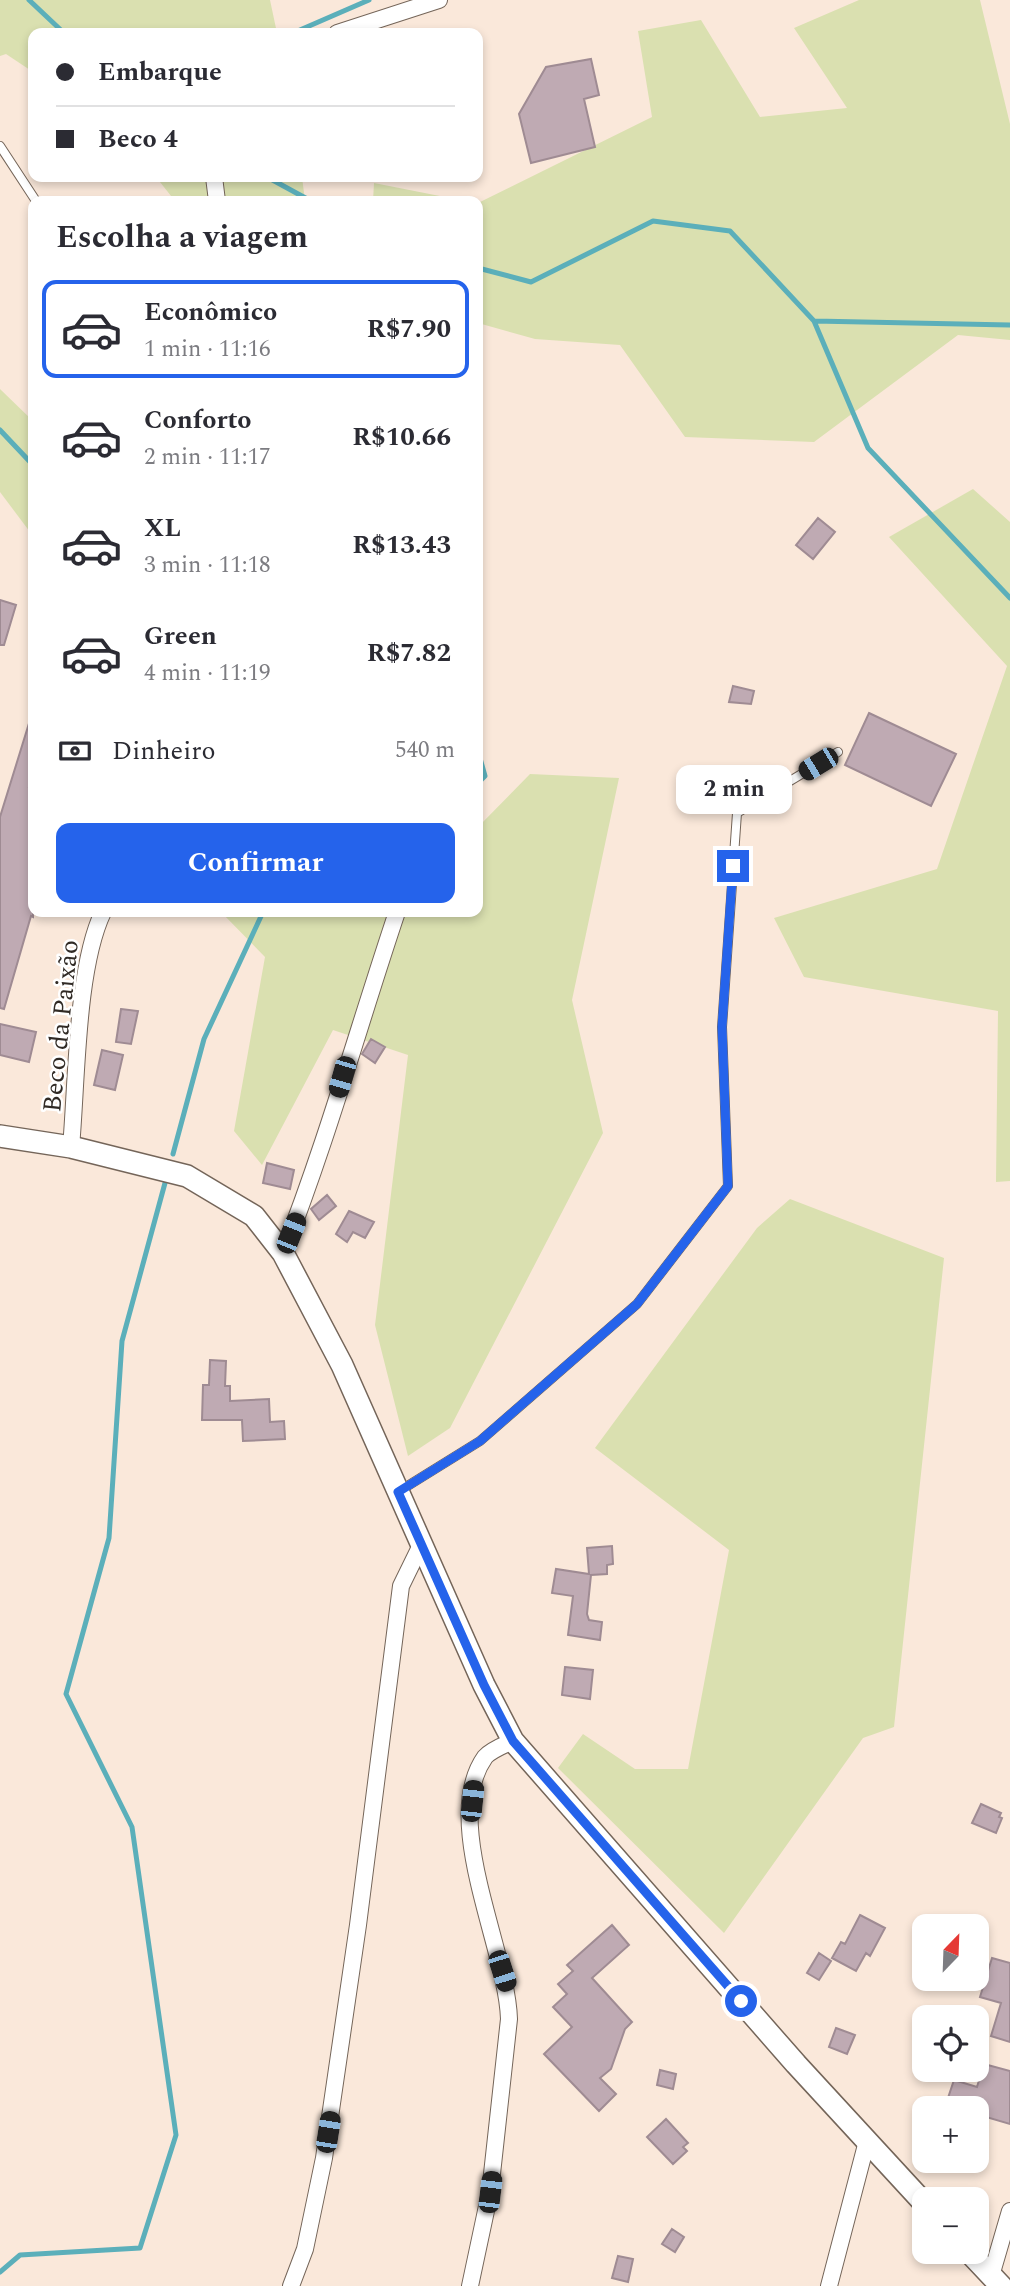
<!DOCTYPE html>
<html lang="pt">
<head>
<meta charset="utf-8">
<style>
  :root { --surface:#fff; --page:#f7f7f7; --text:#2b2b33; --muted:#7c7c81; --line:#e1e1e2; --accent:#2563eb }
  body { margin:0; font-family:Spectral,serif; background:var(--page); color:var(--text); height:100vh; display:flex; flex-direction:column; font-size:26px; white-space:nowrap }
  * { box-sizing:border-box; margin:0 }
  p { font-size:23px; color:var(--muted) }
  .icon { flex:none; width:38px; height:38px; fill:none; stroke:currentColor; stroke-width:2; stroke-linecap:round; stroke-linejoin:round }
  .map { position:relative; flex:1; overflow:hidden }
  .sheet { position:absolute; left:28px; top:196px; width:455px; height:721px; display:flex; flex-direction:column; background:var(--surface); border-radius:14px; box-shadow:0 4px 10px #0003 }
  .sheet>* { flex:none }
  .top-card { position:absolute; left:28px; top:28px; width:455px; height:154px; border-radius:14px; box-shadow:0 4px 10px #0003; display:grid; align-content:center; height:154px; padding:0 28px; background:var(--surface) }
  .needle { width:46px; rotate:23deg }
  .controls { position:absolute; left:912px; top:1914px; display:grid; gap:14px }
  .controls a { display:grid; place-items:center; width:77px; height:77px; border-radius:14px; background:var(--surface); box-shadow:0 4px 10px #0003; font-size:35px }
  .end { position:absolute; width:32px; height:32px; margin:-16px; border:9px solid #2563eb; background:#fff; box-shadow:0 0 0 4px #fff }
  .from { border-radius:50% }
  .bubble { position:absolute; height:49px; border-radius:14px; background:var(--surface); box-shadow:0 4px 10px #0003; font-size:23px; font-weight:700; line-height:49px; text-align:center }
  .car { position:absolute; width:21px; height:42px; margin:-21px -10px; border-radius:9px; box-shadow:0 0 5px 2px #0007; background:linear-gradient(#222 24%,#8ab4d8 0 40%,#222 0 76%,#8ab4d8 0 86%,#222 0) }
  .top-card b { display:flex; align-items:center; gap:24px; height:66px; font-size:26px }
  .top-card b+b { border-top:2px solid var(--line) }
  .top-card i { width:18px; height:18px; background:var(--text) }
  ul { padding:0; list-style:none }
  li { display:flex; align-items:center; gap:21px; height:98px; margin:0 14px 10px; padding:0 14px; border:4px solid transparent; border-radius:14px }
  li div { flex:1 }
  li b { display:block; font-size:26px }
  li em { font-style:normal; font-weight:700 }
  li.active { border-color:var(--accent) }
  li>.icon { width:63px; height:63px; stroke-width:1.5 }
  h2 { padding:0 28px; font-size:32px; line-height:84px }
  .pay { display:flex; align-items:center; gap:18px; height:77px; padding:0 28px; font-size:26px }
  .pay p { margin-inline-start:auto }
  .action { display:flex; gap:14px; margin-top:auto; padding:14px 28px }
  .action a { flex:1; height:80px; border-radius:14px; background:var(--accent); color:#fff; font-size:28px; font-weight:700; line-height:80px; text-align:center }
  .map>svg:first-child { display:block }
  .green { fill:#dae0b0 }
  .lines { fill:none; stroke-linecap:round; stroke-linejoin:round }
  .stream { stroke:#5bafba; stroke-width:5 }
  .building { fill:#bfaab3; stroke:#9f8b93; stroke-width:2 }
  .lane-casing { stroke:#746559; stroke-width:10 }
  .street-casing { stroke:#746559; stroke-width:18 }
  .secondary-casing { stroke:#746559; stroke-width:24 }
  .lane { stroke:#fff; stroke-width:8 }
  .street { stroke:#fff; stroke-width:16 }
  .secondary { stroke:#fff; stroke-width:21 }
  .route { stroke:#2563eb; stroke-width:9 }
  .labels { text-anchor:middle; stroke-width:5; stroke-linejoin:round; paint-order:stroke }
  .street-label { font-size:26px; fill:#302a25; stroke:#fff }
</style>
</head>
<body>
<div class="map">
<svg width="1010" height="2286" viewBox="0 0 1010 2286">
  <rect width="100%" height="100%" fill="#fae8da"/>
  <path class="green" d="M0 0H270L277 33H33V72L6 54 0 56Z
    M859 0H980L1010 124V340L958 335 814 442 685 437 620 345 535 339 478 323V203L652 117 638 31 701 20 760 117 847 108 794 28Z
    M156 177H302L305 201H175Z
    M374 183 465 201H373Z
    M0 389 33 421V536L0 492Z
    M973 489 1010 522V1181L996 1182 998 1011 804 977 774 918 937 869 1007 666 889 537Z
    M530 774 619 778 572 1000 603 1133 450 1428 408 1456 375 1325 408 1055 333 1030 262 1165 234 1131 265 957 221 912H478V827Z
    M790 1199 944 1258 894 1727 863 1738 724 1933 558 1768 583 1734 635 1769H688L729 1550 595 1448 757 1228Z"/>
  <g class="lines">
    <path class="stream" d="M29 0 64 33
      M293 33 369 0
      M267 177 311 201
      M478 268 531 282 653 221 730 231 814 321 868 448 1010 598
      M814 321 1010 325
      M0 430 33 465
      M478 751 485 776 478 783
      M173 1154 204 1039 263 912
      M0 2272 20 2255 140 2248 176 2135 132 1827 66 1694 109 1538 122 1341 165 1183"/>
  </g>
  <path class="building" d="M591 59 599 95 584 99 595 147 531 163 519 114 546 67Z
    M818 518 835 532 813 559 796 545Z
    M0 600 16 605 4 645H0Z
    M733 686 754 691 751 704 729 702Z
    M869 713 956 754 931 806 845 765Z
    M30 720 33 721V771L29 787H33V917L31 916 4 1009 0 1008V817Z
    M121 1009 138 1011 131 1044 116 1042Z
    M0 1024 36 1032 29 1062 0 1055Z
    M371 1039 385 1047 375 1063 362 1054Z
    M102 1050 123 1055 115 1090 94 1085Z
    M267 1163 294 1170 290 1189 263 1183Z
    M327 1195 336 1206 319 1220 311 1209Z
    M349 1211 374 1222 365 1238 353 1232 347 1242 336 1234Z
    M210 1360 226 1361 225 1386H230V1401L269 1399 270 1422 284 1421 285 1439 243 1441 242 1420H202L203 1385H209Z
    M612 1546 613 1564 607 1565V1574L591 1575 587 1614 589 1620 602 1622 600 1640 568 1635 573 1596 552 1593 556 1569 589 1574 587 1548Z
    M565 1667 593 1670 590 1699 562 1695Z
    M981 1804 1001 1813 999 1817 1002 1818 996 1833 972 1823Z
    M860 1915 885 1928 870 1956 866 1953 856 1971 832 1958 841 1942 845 1944Z
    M612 1925 629 1945 592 1978 632 2022 625 2029 611 2069 600 2078 616 2094 599 2111 544 2054 572 2027 553 2007 567 1994 558 1984 573 1971 567 1965Z
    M819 1953 831 1961 819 1980 807 1973Z
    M992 1958 1010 1963V2042L991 2036 1001 2003 980 1997Z
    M836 2028 855 2035 847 2054 829 2047Z
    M984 2064 1010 2071V2124L976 2114V2109L946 2104 954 2080 977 2087Z
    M660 2070 676 2074 673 2089 657 2085Z
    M666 2119 688 2143 683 2147 687 2151 673 2164 647 2137Z
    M672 2229 684 2237 675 2252 662 2244Z
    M618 2256 633 2259 628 2282 612 2278Z"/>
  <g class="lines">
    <g class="lane-casing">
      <path id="lane" d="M0 146 36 201
        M401 1490 480 1441 637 1304 728 1186 722 1027 737 813 838 752"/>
    </g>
    <g class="street-casing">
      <path id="street" d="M337 33 439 0
        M214 177 217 201
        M71 1147C77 1081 76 969 103 912
        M283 1253C327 1141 359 1025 397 912
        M991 2276 1010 2211
        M291 2286 305 2249 324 2158 358 1925 401 1586 421 1545
        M470 2286 490 2192 509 2019C507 1949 440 1820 485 1757 491 1750 504 1745 513 1741
        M829 2286 867 2141"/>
    </g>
    <g class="secondary-casing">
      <path id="secondary" d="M0 1136 71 1147 187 1176 254 1216 283 1253 342 1365 484 1685 513 1741 796 2064 924 2203
        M969 2252 1001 2286"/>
    </g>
    <use href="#lane" class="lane"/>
    <use href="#street" class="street"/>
    <use href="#secondary" class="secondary"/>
  </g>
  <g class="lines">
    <path class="route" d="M733 866 722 1027 728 1186 637 1304 480 1441 398 1492 484 1685 513 1741 741 2001"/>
  </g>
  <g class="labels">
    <g class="street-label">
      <text transform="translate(60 1026) rotate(-84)" y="9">Beco da Paixão</text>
    </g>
  </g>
</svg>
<div class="controls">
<a><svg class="needle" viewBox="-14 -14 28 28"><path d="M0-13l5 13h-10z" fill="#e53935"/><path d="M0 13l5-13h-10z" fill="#7c7c81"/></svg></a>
<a><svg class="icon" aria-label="locate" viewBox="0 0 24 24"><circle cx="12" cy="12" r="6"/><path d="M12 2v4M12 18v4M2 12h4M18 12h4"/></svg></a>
<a>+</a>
<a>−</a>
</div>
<i class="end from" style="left:741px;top:2001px"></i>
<i class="end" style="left:733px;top:866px"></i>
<div class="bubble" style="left:676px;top:765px;width:116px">2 min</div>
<i class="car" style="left:818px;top:764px;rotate:239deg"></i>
<i class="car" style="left:342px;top:1077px;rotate:196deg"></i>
<i class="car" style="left:291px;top:1233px;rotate:22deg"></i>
<i class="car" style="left:472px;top:1801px;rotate:6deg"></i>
<i class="car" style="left:502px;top:1971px;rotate:162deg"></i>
<i class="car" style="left:328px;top:2132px;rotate:9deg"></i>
<i class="car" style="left:490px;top:2192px;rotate:7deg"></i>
<div class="top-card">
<b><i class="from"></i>Embarque</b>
<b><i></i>Beco 4</b>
</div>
<section class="sheet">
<h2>Escolha a viagem</h2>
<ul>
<li class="active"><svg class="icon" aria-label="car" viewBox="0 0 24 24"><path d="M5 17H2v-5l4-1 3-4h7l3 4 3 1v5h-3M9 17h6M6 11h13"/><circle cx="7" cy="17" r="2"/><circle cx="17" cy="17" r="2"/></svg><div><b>Econômico</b><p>1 min · 11:16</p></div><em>R$7.90</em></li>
<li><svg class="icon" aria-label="car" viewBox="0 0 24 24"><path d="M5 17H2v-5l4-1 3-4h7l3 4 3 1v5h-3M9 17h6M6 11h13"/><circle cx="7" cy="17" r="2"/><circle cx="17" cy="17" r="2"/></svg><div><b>Conforto</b><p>2 min · 11:17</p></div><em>R$10.66</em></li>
<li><svg class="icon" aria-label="car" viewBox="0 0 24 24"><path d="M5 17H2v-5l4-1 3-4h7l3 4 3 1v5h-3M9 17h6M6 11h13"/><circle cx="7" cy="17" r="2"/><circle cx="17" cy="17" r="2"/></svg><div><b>XL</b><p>3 min · 11:18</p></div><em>R$13.43</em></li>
<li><svg class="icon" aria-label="car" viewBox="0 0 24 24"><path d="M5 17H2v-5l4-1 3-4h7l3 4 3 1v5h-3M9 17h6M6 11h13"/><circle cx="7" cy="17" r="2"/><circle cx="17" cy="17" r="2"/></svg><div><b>Green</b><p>4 min · 11:19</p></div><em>R$7.82</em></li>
</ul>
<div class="pay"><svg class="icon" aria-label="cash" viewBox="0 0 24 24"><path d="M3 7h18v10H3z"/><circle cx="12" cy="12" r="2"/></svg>Dinheiro<p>540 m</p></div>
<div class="action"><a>Confirmar</a></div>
</section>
</div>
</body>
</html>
